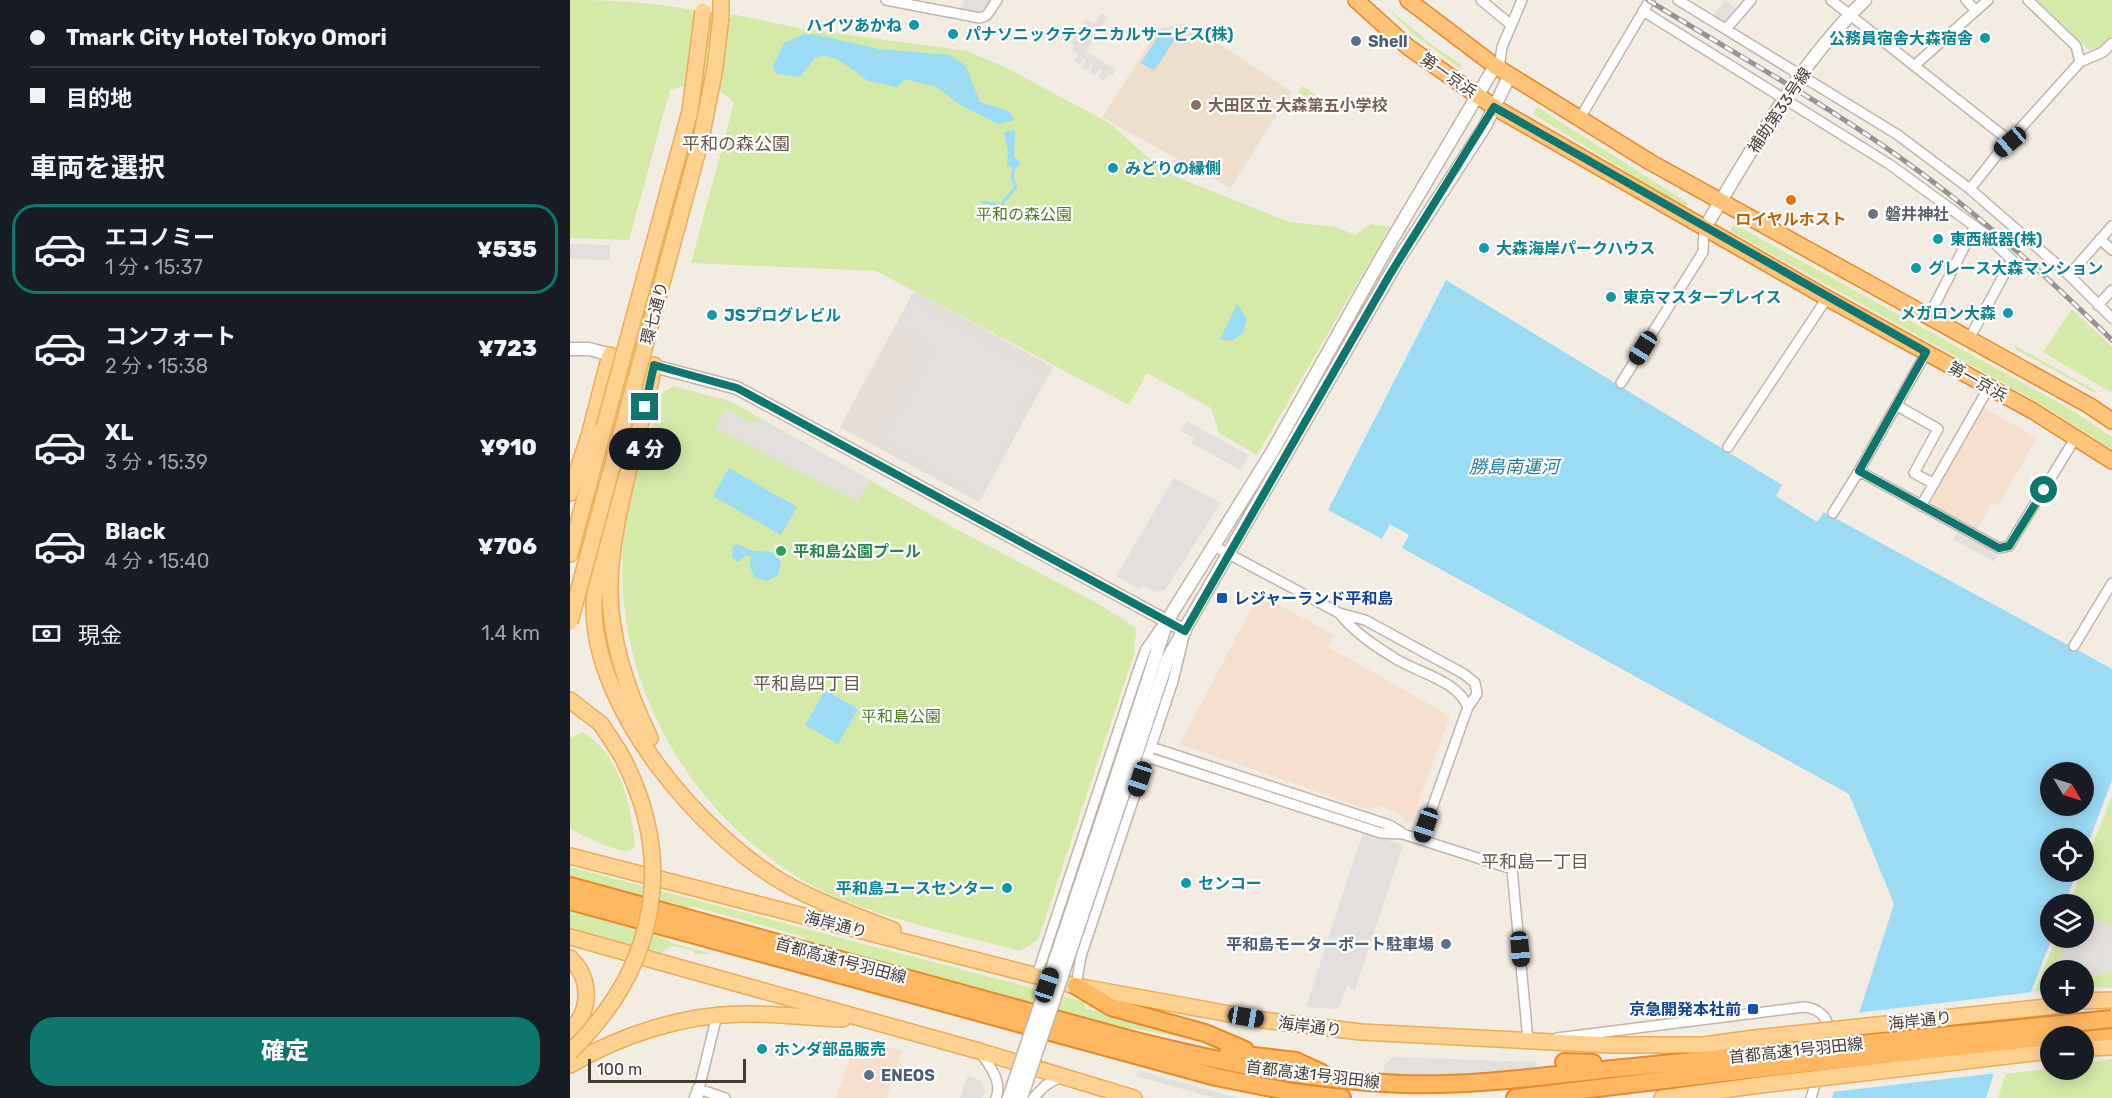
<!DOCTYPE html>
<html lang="ja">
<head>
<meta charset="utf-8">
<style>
  :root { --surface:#171b24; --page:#20242c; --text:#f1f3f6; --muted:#9ea1a6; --line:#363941; --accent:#0f766e }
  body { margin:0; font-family:Rubik,"Noto Sans JP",sans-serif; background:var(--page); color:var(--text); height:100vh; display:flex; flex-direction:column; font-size:22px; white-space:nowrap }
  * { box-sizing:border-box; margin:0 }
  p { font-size:20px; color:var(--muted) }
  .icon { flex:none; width:33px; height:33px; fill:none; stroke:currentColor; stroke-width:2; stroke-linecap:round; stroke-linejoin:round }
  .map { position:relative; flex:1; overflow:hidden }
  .details { display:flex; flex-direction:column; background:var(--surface); width:570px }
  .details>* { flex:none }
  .banner { display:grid; align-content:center; height:132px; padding:0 30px; background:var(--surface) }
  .needle { width:39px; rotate:128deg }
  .buttons { position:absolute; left:1470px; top:762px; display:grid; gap:12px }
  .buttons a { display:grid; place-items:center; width:54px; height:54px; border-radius:50%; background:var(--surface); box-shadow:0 3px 15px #0003; font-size:30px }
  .scale { position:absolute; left:18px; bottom:15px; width:158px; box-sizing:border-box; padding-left:6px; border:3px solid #453b33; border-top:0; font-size:16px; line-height:21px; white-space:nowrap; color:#453b33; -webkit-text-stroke:4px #fff; paint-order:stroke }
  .end { position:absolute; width:27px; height:27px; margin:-14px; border:8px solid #0f766e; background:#fff; box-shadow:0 0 0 3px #fff }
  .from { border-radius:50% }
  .bubble { position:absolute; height:42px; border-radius:21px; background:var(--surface); box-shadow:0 3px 15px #0003; font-size:20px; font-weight:800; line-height:42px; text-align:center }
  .car { position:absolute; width:18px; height:36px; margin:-18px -9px; border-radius:8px; box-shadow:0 0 4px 2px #0007; background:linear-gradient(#222 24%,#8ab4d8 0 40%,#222 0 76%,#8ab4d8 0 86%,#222 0) }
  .banner b { display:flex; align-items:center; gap:21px; height:57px; font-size:22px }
  .banner b+b { border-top:2px solid var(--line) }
  .banner i { width:15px; height:15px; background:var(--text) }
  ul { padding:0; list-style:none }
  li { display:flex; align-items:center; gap:18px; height:90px; margin:0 12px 9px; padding:0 18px; border:3px solid transparent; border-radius:24px }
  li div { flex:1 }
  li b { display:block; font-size:22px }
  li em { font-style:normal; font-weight:800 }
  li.current { border-color:var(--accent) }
  li>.icon { width:54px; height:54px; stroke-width:1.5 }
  h2 { padding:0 30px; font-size:27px; line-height:72px }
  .pay { display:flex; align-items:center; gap:15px; height:66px; padding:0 30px; font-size:22px }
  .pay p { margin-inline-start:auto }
  .cta { display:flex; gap:12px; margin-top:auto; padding:12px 30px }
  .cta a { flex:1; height:69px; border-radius:24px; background:var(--accent); color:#fff; font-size:24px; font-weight:800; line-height:69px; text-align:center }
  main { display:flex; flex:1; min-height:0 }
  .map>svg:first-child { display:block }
  .commercial { fill:#f6dfcc }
  .industrial { fill:#e4ddd8 }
  .education { fill:#eddfcc }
  .green { fill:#d5eaa9 }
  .parking { fill:#e3dfdc }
  .water { fill:#9bdbf4; fill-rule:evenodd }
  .pier { fill:#f3ece3 }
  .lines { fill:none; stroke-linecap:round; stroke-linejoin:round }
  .stream { stroke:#9bdbf4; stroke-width:3 }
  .minor-casing { stroke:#c1b5a8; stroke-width:12 }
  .tertiary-casing { stroke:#c1b5a8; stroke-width:15 }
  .primary-casing { stroke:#e9ac5a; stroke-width:18 }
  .trunk-casing { stroke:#e5892a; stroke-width:18 }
  .motorway-casing { stroke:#e5892a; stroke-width:20 }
  .minor { stroke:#fff; stroke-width:9 }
  .tertiary { stroke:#fff; stroke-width:12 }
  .primary { stroke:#ffd190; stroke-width:15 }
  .trunk { stroke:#ffc479; stroke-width:15 }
  .motorway { stroke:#ffb762; stroke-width:16 }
  .rail-casing { stroke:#949494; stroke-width:5 }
  .rail { stroke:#fff; stroke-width:3; stroke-dasharray:9; stroke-linecap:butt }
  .tertiary-bridge-casing { stroke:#c1b5a8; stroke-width:15; stroke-linecap:butt }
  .primary-bridge-casing { stroke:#e9ac5a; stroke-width:18; stroke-linecap:butt }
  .motorway-bridge-casing { stroke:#e5892a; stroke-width:20; stroke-linecap:butt }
  .tertiary-bridge { stroke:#fff; stroke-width:12 }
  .primary-bridge { stroke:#ffd190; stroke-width:15 }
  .motorway-bridge { stroke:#ffb762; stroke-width:16 }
  .route { stroke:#0f766e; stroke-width:8 }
  .culture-dot { fill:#0f9aa8; stroke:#fff; stroke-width:2 }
  .service-dot { fill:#5c6f8a; stroke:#fff; stroke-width:2 }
  .education-dot { fill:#8d6e63; stroke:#fff; stroke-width:2 }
  .food-dot { fill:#e8710a; stroke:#fff; stroke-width:2 }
  .worship-dot { fill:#6b7280; stroke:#fff; stroke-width:2 }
  .leisure-dot { fill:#2e9e5b; stroke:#fff; stroke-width:2 }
  .transit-dot { fill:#1a4fb4; stroke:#fff; stroke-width:2 }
  .labels { text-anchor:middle; stroke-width:4.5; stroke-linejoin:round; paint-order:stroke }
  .culture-label { font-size:16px; font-weight:bold; fill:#0d838f; stroke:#fff; text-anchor:start }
  .service-label { font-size:16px; font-weight:bold; fill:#4e5e75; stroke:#fff; text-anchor:start }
  .street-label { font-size:16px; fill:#453b33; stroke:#fff }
  .education-label { font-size:16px; font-weight:bold; fill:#785e54; stroke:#fff; text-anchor:start }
  .park-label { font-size:16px; fill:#4f7924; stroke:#fff }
  .worship-label { font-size:16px; font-weight:bold; fill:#5b616d; stroke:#fff; text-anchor:start }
  .food-label { font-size:16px; font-weight:bold; fill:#c56008; stroke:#fff }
  .leisure-label { font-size:16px; font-weight:bold; fill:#27864d; stroke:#fff; text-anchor:start }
  .transit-label { font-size:16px; font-weight:bold; fill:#164399; stroke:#fff; text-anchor:start }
  .neighbourhood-label { font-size:18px; fill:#68584a; stroke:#fff }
  .water-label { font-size:18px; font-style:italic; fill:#257fa5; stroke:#fff }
</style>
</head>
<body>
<main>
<section class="details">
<div class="banner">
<b><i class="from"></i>Tmark City Hotel Tokyo Omori</b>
<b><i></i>目的地</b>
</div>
<h2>車両を選択</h2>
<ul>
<li class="current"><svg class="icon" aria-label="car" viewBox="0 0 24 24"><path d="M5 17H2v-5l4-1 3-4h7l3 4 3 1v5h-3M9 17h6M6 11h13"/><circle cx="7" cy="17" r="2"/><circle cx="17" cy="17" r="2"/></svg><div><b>エコノミー</b><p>1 分 · 15:37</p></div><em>¥535</em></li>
<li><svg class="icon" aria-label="car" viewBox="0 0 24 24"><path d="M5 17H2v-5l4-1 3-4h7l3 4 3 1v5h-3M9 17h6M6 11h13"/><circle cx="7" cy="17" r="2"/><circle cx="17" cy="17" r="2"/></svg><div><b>コンフォート</b><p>2 分 · 15:38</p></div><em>¥723</em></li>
<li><svg class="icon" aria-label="car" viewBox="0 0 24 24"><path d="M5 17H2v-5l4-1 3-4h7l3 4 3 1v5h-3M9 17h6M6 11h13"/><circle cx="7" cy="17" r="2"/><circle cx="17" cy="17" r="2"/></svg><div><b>XL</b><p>3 分 · 15:39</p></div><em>¥910</em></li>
<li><svg class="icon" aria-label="car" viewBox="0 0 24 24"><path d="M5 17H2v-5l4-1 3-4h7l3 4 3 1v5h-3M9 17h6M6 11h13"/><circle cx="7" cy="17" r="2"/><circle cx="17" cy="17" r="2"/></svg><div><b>Black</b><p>4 分 · 15:40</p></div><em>¥706</em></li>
</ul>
<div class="pay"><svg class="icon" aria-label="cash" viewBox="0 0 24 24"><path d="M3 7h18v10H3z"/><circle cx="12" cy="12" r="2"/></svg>現金<p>1.4 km</p></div>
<div class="cta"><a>確定</a></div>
</section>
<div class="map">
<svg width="1542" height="1098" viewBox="0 0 1542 1098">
  <rect width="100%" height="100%" fill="#f3ece3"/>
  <path class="commercial" d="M1412 407 1467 438 1428 506 1422 503 1405 532 1356 504Z
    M689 594 764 635 758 647 880 716 841 822H836L829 813 809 806 797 809 610 744Z
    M286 1040 332 1051 317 1098H266Z"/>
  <path class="industrial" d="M344 291 483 367 409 502 270 427Z"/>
  <path class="education" d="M609 24 620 25 722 92 660 188 532 117 589 29Z"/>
  <path class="green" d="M0 0C56 0 108 4 161 19L162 14 228 28 397 51 433 66 541 124 577 157 602 175 719 222 766 227 785 235 801 224 820 227 687 455 649 433 641 408 577 373 559 405 306 271 121 263 164 103 153 93 117 85 100 90 59 240 0 238Z
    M1467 0H1542V35L1531 47 1519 50Z
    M815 6 866 48 892 65 890 69 843 34Z
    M733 86 752 99 747 105 729 92Z
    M967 107 1118 203 1115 208 963 114Z
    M1164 224 1502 410 1542 437V450L1469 403 1160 231Z
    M1502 309 1542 347V393L1473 352Z
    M1446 346 1526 391 1525 393 1445 349Z
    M103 386 160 401 386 529 527 603 565 627C569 636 561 643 565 652L468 940 450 951C385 933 290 915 234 881 117 811 44 683 53 546 55 511 64 478 73 444H77L91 394Z
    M12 732C50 753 61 805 65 845 63 848 62 850 58 851 48 852 7 835 0 827V738Z
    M1542 796V988L1514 987V970H1480V990L1465 991 1486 938H1514V904H1499Z
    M0 867 516 1002 515 1008 616 1033 627 1040 548 1026 247 947 231 936 126 907 105 909 0 880Z
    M0 909 91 934 102 943 143 954H125L122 950 102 946 91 953 0 929Z
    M1542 1059V1098H1428L1436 1074 1480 1068 1514 1070V1063Z"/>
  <path class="parking" d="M394 0H424L413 13 390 10Z
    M1155 0 1167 10 1160 19 1151 21 1144 15Z
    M531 13 537 18 516 51 546 70 542 76 538 74 534 81 528 78 532 70 529 69 525 76 520 72 523 65 521 64 517 70 512 67 516 60 513 59 510 64 504 61 508 54 501 50 504 45 501 42 516 19 524 24Z
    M0 244 40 245V260L0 259Z
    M344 299 367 311 365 315 476 373 457 407 454 406 451 412 455 414 410 496 308 441 336 398 364 347 329 327Z
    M156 409 181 423 190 418 300 480 288 502 145 428Z
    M616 421 679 455 671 470 621 443 624 438 611 431Z
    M604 478 651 503 595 590 585 592 573 585 570 589 546 576Z
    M1387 532 1428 555 1425 562 1383 539Z
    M793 832 833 845 785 990 777 986 769 1009 736 1007Z
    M1514 907 1529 921 1542 926V971L1514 979V970H1491L1488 963 1497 938H1514Z
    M824 1057 966 1062 968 1064 948 1087 812 1078 815 1064Z
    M568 1070 667 1098H645L566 1076Z
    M398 1076 410 1080 415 1091 412 1098H390Z"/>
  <path class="water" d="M593 29 606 38 584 71 571 63Z
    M235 34 247 35 309 49 380 55 396 66 410 102 438 111 445 120 428 124 390 105 367 87 335 79 327 87 298 81 269 60 254 55 245 58 230 77 206 74 203 66 214 43Z
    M445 130 444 157 450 161 449 166 443 169 437 165 438 152 434 132Z
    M876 280 1212 485 1206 496 1247 522 1254 512 1542 669V780L1514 854V838H1480V872H1507L1494 904H1480L1482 938 1460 994 1446 1004 1416 1098H1262L1324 904 1279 794 832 548 839 535 820 524 812 539 758 510ZM1480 772H1514V806H1480Z
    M667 304 677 319 673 333 661 341 650 339Z
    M159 468 227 507 211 535 143 496Z
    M167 544C173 545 175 549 181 550 194 554 205 546 211 564L208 575 197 581 185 578 180 567 181 556H176L168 562 162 557 163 546Z
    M255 690 288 709 268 744 235 725Z"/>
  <path class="pier" d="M1464 992 1449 1006 1427 1073 1262 1092 1286 1013Z"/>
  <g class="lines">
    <path class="stream" d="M412 202 431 205 446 187 442 177 444 166"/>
    <g class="minor-casing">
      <path id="minor" d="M316 0 410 18 417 15 427 0
        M911 0 940 24
        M1108 0 1328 135 1400 189
        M1261 0 1441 142
        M1396 0 1406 11
        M1458 0 1506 46 1510 62
        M1073 11 1319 164 1414 233 1442 260 1399 339
        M1156 29 1181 0
        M1542 43 1533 52 1510 62 1430 151 1400 189 1499 275 1542 318
        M1344 66 1418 0
        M929 68 932 47 952 0
        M1010 118 1080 0
        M1530 239 1542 250
        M1499 275 1542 226
        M1528 305 1542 290
        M1359 316 1405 226
        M1356 353 1289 471 1429 548 1439 546 1506 437
        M1051 383 1133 252 1134 229
        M1326 405 1368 429 1344 473 1364 484
        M1158 447 1257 298
        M1351 506 1419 387
        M1263 513 1289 471
        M644 546 769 613 795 620 894 674 905 683 907 694 898 707 851 839
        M769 613C785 633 805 646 826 659 849 673 888 681 898 707
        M1504 646 1542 583
        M581 747 819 825 831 832
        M577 757 811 833 833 834 942 869 958 1040
        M467 975 569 668 576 649 594 623
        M506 986 511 956 603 681 614 636
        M147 1015 129 1089 155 1098
        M987 1038 1234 1007C1249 1008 1261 1019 1258 1035
        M410 1052C419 1065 433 1081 426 1098
        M463 1098 476 1085 492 1076
        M1241 1098 1248 1074"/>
    </g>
    <g class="tertiary-casing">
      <path id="tertiary" d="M1134 229C1182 150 1228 64 1295 0
        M0 349H19L167 388 615 631
        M545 781 597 621 701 454 814 253 925 66
        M556 785 598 658 830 257 915 126 940 75
        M126 1098 129 1089"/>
    </g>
    <g class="primary-casing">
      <path id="primary" d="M151 16V0
        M45 477C42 499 39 522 34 544 31 565 24 586 24 607 24 710 130 834 214 883 248 902 286 916 323 930
        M0 493 19 436 40 355
        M0 554 34 427
        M0 700 31 724 50 753
        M80 738C54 685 35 626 41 566 47 498 71 432 84 365
        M0 856 506 986 693 1020 791 1032 1041 1045H1134L1184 1038
        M0 937 409 1051 564 1098
        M0 958C22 979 21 1011 0 1031
        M1514 1001 1542 1000
        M1476 1007 1497 1004
        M1514 1048 1542 1047
        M0 1065C51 1035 112 1015 171 1014 205 1013 239 1018 273 1019
        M1092 1098 1190 1085"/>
    </g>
    <g class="trunk-casing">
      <path id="trunk" d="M786 0 838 47 924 107 1257 298 1463 411 1542 461
        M838 0 925 66 1080 162 1520 406 1542 421"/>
    </g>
    <g class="motorway-casing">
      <path id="motorway" d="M0 886 562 1040C651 1062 739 1081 832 1084 896 1086 959 1078 1023 1071 1077 1065 1132 1061 1186 1054
        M0 901 646 1077 722 1092 772 1098
        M506 986 541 1007 635 1033 675 1050
        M1482 1036 1542 1032
        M658 1053 726 1061 752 1073
        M994 1062 1023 1063
        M945 1098 1186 1069"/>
    </g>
    <use href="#minor" class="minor"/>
    <use href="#tertiary" class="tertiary"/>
    <use href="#primary" class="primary"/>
    <use href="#trunk" class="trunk"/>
    <use href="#motorway" class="motorway"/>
    <g class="rail-casing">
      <path id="rail" d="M1078 0C1170 57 1267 110 1354 175 1421 225 1482 282 1542 340"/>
    </g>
    <use href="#rail" class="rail"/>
    <g class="tertiary-bridge-casing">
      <path id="tertiary-bridge" d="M439 1098 545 781
        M451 1098 556 785"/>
    </g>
    <g class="primary-bridge-casing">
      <path id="primary-bridge" d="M34 427 120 111 133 11
        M0 622 131 139 145 68 151 16
        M1184 1038 1476 1007
        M0 1052C87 968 108 860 50 753
        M1190 1085 1480 1051"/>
    </g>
    <g class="motorway-bridge-casing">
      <path id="motorway-bridge" d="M1186 1054 1542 1019
        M1186 1069 1480 1037"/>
    </g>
    <use href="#tertiary-bridge" class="tertiary-bridge"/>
    <use href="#primary-bridge" class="primary-bridge"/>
    <use href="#motorway-bridge" class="motorway-bridge"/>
  </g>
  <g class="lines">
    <path class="route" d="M75 407 84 365 167 388 615 631 819 276 924 107 1356 352 1289 471 1429 548 1439 546 1474 490"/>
  </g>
  <g class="culture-dot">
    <circle cx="344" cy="25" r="6"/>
    <circle cx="383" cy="34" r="6"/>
    <circle cx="1415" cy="38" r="6"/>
    <circle cx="543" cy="168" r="6"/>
    <circle cx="1368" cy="239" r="6"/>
    <circle cx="914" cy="248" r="6"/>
    <circle cx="1346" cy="268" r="6"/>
    <circle cx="1041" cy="297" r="6"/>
    <circle cx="1438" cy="313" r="6"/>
    <circle cx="142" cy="315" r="6"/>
    <circle cx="616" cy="883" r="6"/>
    <circle cx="437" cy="888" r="6"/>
    <circle cx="192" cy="1049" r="6"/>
  </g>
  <g class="service-dot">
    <circle cx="786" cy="41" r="6"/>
    <circle cx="876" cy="944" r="6"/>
    <circle cx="299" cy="1075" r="6"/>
  </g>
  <circle class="education-dot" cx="626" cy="105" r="6"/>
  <circle class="food-dot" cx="1221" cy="200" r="6"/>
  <circle class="worship-dot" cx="1303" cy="214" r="6"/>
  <circle class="leisure-dot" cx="211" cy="551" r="6"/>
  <g class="transit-dot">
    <rect x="646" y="592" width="12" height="12" rx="3"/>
    <rect x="1177" y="1003" width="12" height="12" rx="3"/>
  </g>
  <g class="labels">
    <g class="culture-label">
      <text x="332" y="31" text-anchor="end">ハイツあかね</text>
      <text x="395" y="40">パナソニックテクニカルサービス(株)</text>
      <text x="1403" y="44" text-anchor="end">公務員宿舎大森宿舎</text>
      <text x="555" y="174">みどりの縁側</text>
      <text x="1380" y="245">東西紙器(株)</text>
      <text x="926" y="254">大森海岸パークハウス</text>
      <text x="1358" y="274">グレース大森マンション</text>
      <text x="1053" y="303">東京マスタープレイス</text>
      <text x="1426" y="319" text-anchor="end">メガロン大森</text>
      <text x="154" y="321">JSプログレビル</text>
      <text x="628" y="889">センコー</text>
      <text x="425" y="894" text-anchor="end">平和島ユースセンター</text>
      <text x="204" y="1055">ホンダ部品販売</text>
    </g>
    <g class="service-label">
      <text x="798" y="47">Shell</text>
      <text x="864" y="950" text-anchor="end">平和島モーターボート駐車場</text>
      <text x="311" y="1081">ENEOS</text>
    </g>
    <g class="street-label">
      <text transform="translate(879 75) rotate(35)" y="6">第一京浜</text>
      <text transform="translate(1209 110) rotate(-56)" y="6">補助第33号線</text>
      <text transform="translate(84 313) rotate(-75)" y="6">環七通り</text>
      <text transform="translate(1408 381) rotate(29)" y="6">第一京浜</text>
      <text transform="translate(266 924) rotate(14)" y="6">海岸通り</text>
      <text transform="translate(271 960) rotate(15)" y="6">首都高速1号羽田線</text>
      <text transform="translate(1350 1020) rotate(-6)" y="6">海岸通り</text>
      <text transform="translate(740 1026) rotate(7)" y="6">海岸通り</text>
      <text transform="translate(1226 1050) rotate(-6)" y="6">首都高速1号羽田線</text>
      <text transform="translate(743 1074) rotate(7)" y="6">首都高速1号羽田線</text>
    </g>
    <g class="education-label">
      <text x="638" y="111">大田区立 大森第五小学校</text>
    </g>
    <g class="park-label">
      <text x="454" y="220">平和の森公園</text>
      <text x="331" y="722">平和島公園</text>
    </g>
    <g class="worship-label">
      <text x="1315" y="220">磐井神社</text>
    </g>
    <g class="food-label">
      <text x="1221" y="225">ロイヤルホスト</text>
    </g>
    <g class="leisure-label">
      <text x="223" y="557">平和島公園プール</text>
    </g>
    <g class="transit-label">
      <text x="664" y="604">レジャーランド平和島</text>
      <text x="1171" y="1015" text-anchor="end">京急開発本社前</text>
    </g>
    <g class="neighbourhood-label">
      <text x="166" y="150">平和の森公園</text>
      <text x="237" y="690">平和島四丁目</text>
      <text x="965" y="868">平和島一丁目</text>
    </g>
    <g class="water-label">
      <text x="944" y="473">勝島南運河</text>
    </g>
  </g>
</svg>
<div class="buttons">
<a><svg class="needle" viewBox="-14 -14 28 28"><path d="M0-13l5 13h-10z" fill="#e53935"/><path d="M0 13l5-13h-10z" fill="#9ea1a6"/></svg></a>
<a><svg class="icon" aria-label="locate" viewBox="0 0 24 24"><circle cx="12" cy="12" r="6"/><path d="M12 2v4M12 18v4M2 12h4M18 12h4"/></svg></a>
<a><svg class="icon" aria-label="layers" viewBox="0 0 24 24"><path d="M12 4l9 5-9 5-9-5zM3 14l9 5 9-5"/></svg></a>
<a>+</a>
<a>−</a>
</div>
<div class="scale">100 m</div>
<i class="end from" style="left:1474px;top:490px"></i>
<i class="end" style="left:75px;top:407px"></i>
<div class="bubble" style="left:39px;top:428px;width:72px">4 分</div>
<i class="car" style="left:1440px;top:142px;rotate:230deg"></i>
<i class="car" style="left:1073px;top:348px;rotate:212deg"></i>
<i class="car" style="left:570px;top:779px;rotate:198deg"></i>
<i class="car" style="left:856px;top:825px;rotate:199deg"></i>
<i class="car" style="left:950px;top:949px;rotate:175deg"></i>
<i class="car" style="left:477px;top:985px;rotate:18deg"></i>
<i class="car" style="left:676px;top:1017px;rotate:99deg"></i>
</div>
</main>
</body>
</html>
